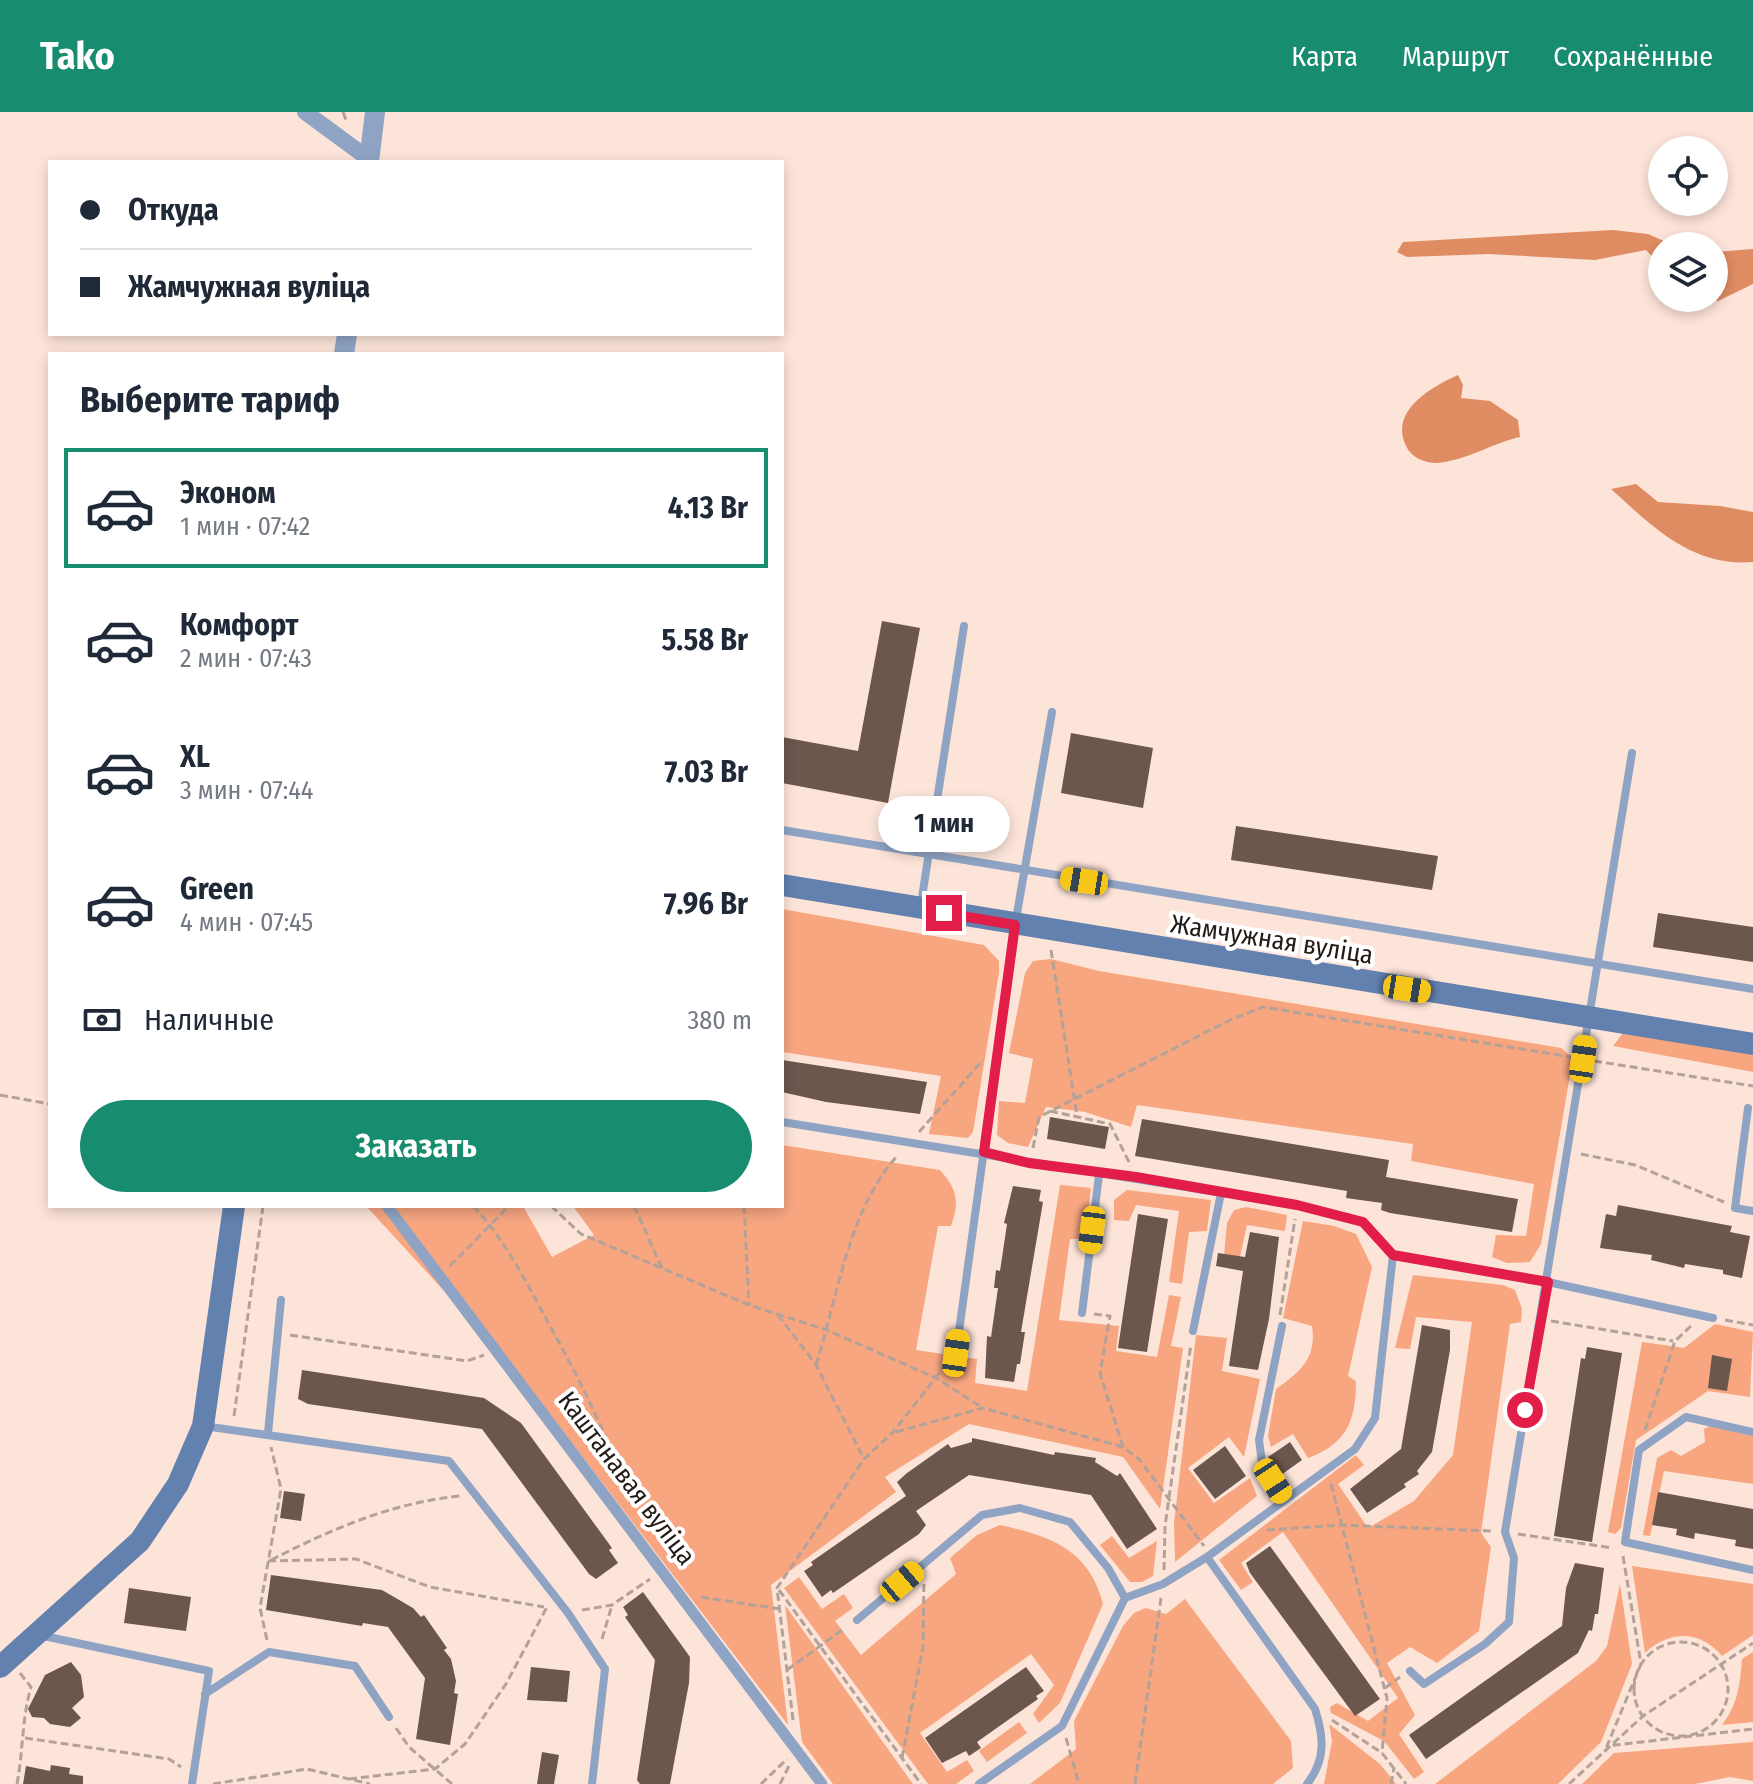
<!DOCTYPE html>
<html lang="ru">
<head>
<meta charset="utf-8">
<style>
  :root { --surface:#fff; --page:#f6f6f7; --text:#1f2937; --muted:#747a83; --line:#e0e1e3; --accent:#188c6e }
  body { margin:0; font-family:"Fira Sans Condensed",sans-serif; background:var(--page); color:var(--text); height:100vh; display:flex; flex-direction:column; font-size:30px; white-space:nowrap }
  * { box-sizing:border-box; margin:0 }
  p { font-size:26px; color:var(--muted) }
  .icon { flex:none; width:44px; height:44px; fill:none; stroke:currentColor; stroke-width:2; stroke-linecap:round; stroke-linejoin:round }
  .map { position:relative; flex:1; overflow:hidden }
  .side { position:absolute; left:48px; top:240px; width:736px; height:856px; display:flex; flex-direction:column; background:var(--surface); border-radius:0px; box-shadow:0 4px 12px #0003 }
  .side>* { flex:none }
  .guide { position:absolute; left:48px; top:48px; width:736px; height:176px; border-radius:0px; box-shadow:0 4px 12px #0003; display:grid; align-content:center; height:176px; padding:0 32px; background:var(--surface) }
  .fabs { position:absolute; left:1648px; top:24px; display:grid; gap:16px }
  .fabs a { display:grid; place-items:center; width:80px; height:80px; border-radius:50%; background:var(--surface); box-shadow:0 4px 12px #0003; font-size:40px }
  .end { position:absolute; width:36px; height:36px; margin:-18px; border:10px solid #e11d48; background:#fff; box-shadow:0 0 0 4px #fff }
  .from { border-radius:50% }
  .bubble { position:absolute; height:56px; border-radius:28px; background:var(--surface); box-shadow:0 4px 12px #0003; font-size:26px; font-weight:700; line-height:56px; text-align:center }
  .car { position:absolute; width:24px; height:48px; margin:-24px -12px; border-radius:10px; box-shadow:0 0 6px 2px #0007; background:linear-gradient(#f5c518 24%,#345 0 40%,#f5c518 0 76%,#345 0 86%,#f5c518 0) }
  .guide b { display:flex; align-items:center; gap:28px; height:76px; font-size:30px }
  .guide b+b { border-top:2px solid var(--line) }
  .guide i { width:20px; height:20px; background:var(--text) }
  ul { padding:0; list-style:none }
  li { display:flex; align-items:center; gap:24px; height:120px; margin:0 16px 12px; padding:0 16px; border:4px solid transparent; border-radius:0px }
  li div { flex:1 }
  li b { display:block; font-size:30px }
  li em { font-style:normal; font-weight:700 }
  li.on { border-color:var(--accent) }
  li>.icon { width:72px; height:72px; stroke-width:1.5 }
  h2 { padding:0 32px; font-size:36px; line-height:96px }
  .pay { display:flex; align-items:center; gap:20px; height:88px; padding:0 32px; font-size:30px }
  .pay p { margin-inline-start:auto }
  .button { display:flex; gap:16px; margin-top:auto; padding:16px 32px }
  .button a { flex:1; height:92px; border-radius:48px; background:var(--accent); color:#fff; font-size:32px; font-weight:700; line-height:92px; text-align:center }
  header { display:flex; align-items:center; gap:48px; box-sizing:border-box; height:112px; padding:0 40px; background:var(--accent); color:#fff }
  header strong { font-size:38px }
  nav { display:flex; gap:44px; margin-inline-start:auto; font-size:28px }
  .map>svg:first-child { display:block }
  .green { fill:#f7a680 }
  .forest { fill:#df8c63 }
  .building { fill:#6c574e }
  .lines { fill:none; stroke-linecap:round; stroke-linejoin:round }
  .path { stroke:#b4a198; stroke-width:3; stroke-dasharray:8 4; stroke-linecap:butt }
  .service { stroke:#8fa4c4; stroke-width:8 }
  .pedestrian { stroke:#8fa4c4; stroke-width:11 }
  .minor { stroke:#8fa4c4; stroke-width:16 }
  .tertiary { stroke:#8fa4c4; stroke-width:20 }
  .secondary { stroke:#6281af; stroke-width:22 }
  .route { stroke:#e11d48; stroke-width:10 }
  .labels { text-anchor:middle; stroke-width:8; stroke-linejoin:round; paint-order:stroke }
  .street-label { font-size:26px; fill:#231b17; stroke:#fff }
</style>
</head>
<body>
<header>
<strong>Tako</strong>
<nav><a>Карта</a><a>Маршрут</a><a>Сохранённые</a></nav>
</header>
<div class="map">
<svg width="1753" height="1672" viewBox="0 0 1753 1672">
  <rect width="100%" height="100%" fill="#fde4d9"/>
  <path class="green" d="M782 797 984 833 999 849V860L973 1020 968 1026 929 1022 941 964 782 940Z
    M1051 847 1099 859 1561 936 1573 946 1541 1132 1530 1150 1507 1151 1492 1145 1496 1123 1526 1124 1534 1072 1411 1049 1413 1032 1137 993 1131 1015 1085 1000 1046 995 1028 1035 1008 1031 997 1023 999 989 1025 991 1033 947 1009 941 1025 861 1033 849Z
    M1623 921 1753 941V960L1613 934Z
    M782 1033 940 1058C957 1077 960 1089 951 1114H938L916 1238 977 1247 975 1271 1027 1279 1060 1073 1091 1076 1085 1127H1070L1059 1208 1119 1214 1116 1239 1157 1245 1169 1183 1181 1185 1171 1234 1183 1236 1160 1397 1123 1345 969 1312 885 1365 896 1380 771 1473 788 1613 513 1254 366 1094H523L552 1145 594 1123 573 1094H782Z
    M1127 1078 1211 1088 1207 1119 1189 1120 1182 1172 1169 1170 1179 1099 1136 1093 1129 1109 1114 1108V1088Z
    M1246 1095 1287 1103 1285 1119 1247 1113 1240 1145 1224 1143 1227 1111 1234 1098Z
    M1303 1109 1334 1114 1356 1122 1372 1155 1348 1264 1356 1269C1356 1308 1347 1332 1308 1346L1293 1322 1271 1335 1268 1324 1276 1277C1300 1260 1317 1246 1312 1214L1283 1206Z
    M1413 1163 1503 1173 1515 1178 1522 1197 1521 1210 1510 1212 1481 1421 1491 1435 1479 1519 1437 1551 1410 1535 1387 1551 1415 1603 1399 1622 1424 1660 1414 1667 1384 1629 1331 1601 1330 1595 1337 1591 1368 1609 1398 1586 1283 1420 1241 1451 1253 1470 1241 1478 1219 1448 1356 1343 1364 1353 1338 1372 1368 1416 1414 1389 1453 1343 1472 1210 1416 1205 1410 1237 1395 1236Z
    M1715 1212 1753 1220 1750 1285 1708 1279 1636 1328 1621 1416 1615 1422 1608 1420 1642 1230 1684 1236Z
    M1196 1223 1227 1226 1222 1259 1260 1267 1244 1345 1229 1325 1188 1356 1214 1391 1250 1366 1257 1384 1175 1450 1174 1411Z
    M1710 1314 1753 1324V1372L1664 1359 1650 1424 1643 1423 1657 1346 1671 1338 1681 1344 1705 1330 1704 1317Z
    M1000 1413C1050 1424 1089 1437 1103 1492L1060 1591 1039 1611 1033 1602 1054 1573 1031 1542 920 1621 947 1660 967 1648 974 1659 956 1672H928L784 1476 799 1465 822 1497 844 1482 853 1496 835 1509 861 1543 956 1462 950 1446 977 1423Z
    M1112 1424 1129 1446 1157 1429 1153 1464 1142 1470H1130L1100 1433Z
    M1632 1454 1753 1472V1523L1722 1544C1700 1518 1670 1518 1645 1541Z
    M1620 1472 1632 1552 1601 1630 1558 1672H1435L1596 1549 1607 1534Z
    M1185 1487 1291 1629 1293 1656 1273 1672H1030L1076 1637 1074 1609 1123 1514 1134 1501 1146 1496 1166 1502Z
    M785 1493 913 1672H833L802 1630Z
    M1753 1540V1610L1722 1613C1738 1592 1740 1573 1742 1547Z
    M1019 1610 1027 1621 987 1650 979 1639Z
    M1329 1612 1380 1652 1396 1672H1324L1332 1629Z
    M1753 1630V1669L1730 1665 1695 1672H1582L1614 1641Z"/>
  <path class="forest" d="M1613 118 1648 122 1675 134H1662V155L1646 138 1595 148 1489 142 1407 145 1397 140 1403 130Z
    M1753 137V172L1718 189 1687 186H1714V140Z
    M1458 263 1463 273 1461 286 1490 289 1518 308 1520 325C1493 331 1465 349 1437 351 1424 351 1411 345 1406 334 1389 299 1431 275 1458 263Z
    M1636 372 1658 390 1720 394 1753 400V450C1692 455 1653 415 1611 377Z"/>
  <path class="building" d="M882 509 920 516 888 691 782 671V625L858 639Z
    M1071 621 1153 636 1143 696 1061 681Z
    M1236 714 1438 744 1432 778 1231 748Z
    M1658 801 1753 815V850L1653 835Z
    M782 948 927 970 920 1002 826 990 782 980Z
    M1050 1005 1109 1015 1105 1037 1047 1027Z
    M1142 1007 1389 1048 1386 1065 1518 1087 1512 1120 1390 1101 1381 1098 1382 1091 1346 1086 1347 1079 1135 1044Z
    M1013 1074 1041 1078 1039 1089 1043 1090 1021 1220H1025L1020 1252H1017L1014 1270 985 1266 987 1224 991 1225 998 1176H994L996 1158 1000 1159 1007 1112 1004 1111Z
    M1618 1093 1732 1114 1730 1120 1750 1124 1742 1166 1723 1162V1158L1685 1152 1684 1156 1651 1148 1652 1143 1600 1136 1606 1102 1616 1104Z
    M1138 1102 1168 1107 1147 1240 1118 1236Z
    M1250 1120 1279 1125 1269 1207 1258 1258 1229 1254 1243 1159 1216 1154 1218 1141 1245 1145Z
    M1422 1213 1450 1218V1238L1432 1340 1417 1359 1419 1362 1404 1372 1406 1375 1367 1401 1350 1377 1401 1337Z
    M1587 1235 1622 1241 1592 1430 1554 1424 1581 1246 1585 1247Z
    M1712 1243 1732 1247 1727 1279 1708 1276Z
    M302 1258 484 1286 521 1311 612 1436 609 1438 618 1451 596 1467 589 1462 482 1317 308 1292 298 1287Z
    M972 1326 1054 1343 1055 1340 1096 1346 1095 1350 1117 1364 1120 1361 1157 1417 1127 1437 1091 1383 969 1363 916 1399 926 1413 919 1422 833 1481 831 1478 822 1485 804 1459 813 1453 811 1450 906 1384 897 1370 907 1361 948 1332 951 1336 972 1330Z
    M1290 1330 1302 1348 1281 1363 1268 1345Z
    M1225 1334 1246 1364 1215 1387 1193 1358Z
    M284 1379 305 1382 301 1409 280 1406Z
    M1658 1380 1753 1397V1437L1735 1434 1736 1428 1695 1421 1694 1427 1676 1423 1677 1417 1652 1413Z
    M1270 1434 1380 1587 1355 1604 1250 1461 1246 1451Z
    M1575 1451 1604 1456 1598 1502H1595L1592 1519 1589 1518 1578 1541 1426 1647 1409 1623 1562 1514 1566 1476Z
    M271 1463 382 1478 413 1496 421 1505 424 1503 447 1536 444 1538 451 1547 456 1569 454 1581 458 1582 450 1633 416 1627 425 1566 388 1515 363 1511 362 1514 266 1498Z
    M129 1476 191 1485 186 1519 124 1511Z
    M643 1480 690 1545 689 1571 670 1672H640L637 1668 655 1548 625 1505 628 1503 623 1495Z
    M71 1550 81 1563 84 1585 72 1596 81 1606 70 1615 50 1612 44 1606 32 1605 28 1597 45 1563Z
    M531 1555 570 1559 567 1590 527 1588Z
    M1026 1555 1044 1579 1036 1584 1038 1587 977 1630 981 1636 969 1644 966 1639 942 1651 925 1626Z
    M542 1640 559 1643 554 1672H537Z
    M51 1653 70 1656 69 1662 83 1664V1672H23L26 1654 50 1659Z"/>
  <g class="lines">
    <path class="path" d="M343 0 346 8
      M1051 838 1077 1004
      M1594 949 1753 974
      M0 983 50 992
      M1050 999 1110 1012 1131 1054
      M919 1020 983 948
      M1033 1036 1039 1005 1230 908 1263 895 1571 945
      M1581 1042 1635 1053 1724 1090
      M473 1094C503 1125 523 1164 543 1201 577 1263 609 1323 630 1391
      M551 1094 581 1122 749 1193 827 1218 936 1266 983 1296
      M634 1094 662 1156
      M744 1094 749 1193
      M450 1154 509 1094
      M1094 1202 1110 1204 1100 1261 1123 1335
      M778 1203 816 1253 864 1347
      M1280 1203 1295 1107
      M1725 1208 1753 1213
      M1551 1209 1673 1229
      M290 1223 467 1249 484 1243
      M816 1253C838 1184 848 1098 898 1043
      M234 1304 263 1094
      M1645 1318 1675 1229 1691 1214
      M896 1320 983 1296 1123 1335 1139 1347 1204 1434
      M1331 1372 1387 1586 1382 1641
      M1267 1418 1342 1413 1491 1419
      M1518 1422 1613 1436
      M1623 1444 1641 1552 1607 1634 1753 1617
      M271 1448C332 1417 391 1391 460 1384
      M268 1449 356 1447 430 1475 544 1495
      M1164 1458 1165 1414 1191 1232
      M779 1478 921 1672
      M701 1485 780 1497
      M582 1498 612 1493 650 1467
      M602 1527 612 1493
      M267 1528 260 1496 281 1377 271 1335
      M1634 1577a47 47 0 1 1 94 0a47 47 0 1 1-94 0Z
      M787 1558 845 1516
      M1385 1576 1400 1565
      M793 1608 777 1476 864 1347 893 1320 948 1250
      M1332 1608 1382 1641 1406 1672
      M396 1616 409 1635 452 1672
      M25 1626 169 1647 181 1655
      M1066 1626 1079 1672
      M902 1646 923 1535 924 1468
      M349 1667 435 1657 465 1632 506 1572 547 1495
      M17 1672C23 1640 22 1606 31 1575L20 1561
      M213 1672 307 1657 370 1672
      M761 1672 787 1647
      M780 1672 790 1652
      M1135 1672 1161 1486
      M1391 1672 1394 1656
      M1569 1672 1643 1604 1753 1531"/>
    <path class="service" d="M782 718 1753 877
      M921 792 964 514
      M1748 996 1735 1096 1753 1099
      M782 1010 1297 1093 1363 1110 1393 1143 1548 1170 1713 1206
      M1082 1201 1099 1063
      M1282 1214 1259 1328 1262 1351 1284 1386
      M1193 1219 1221 1081
      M956 1241 1015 813 1052 600
      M204 1314 449 1349 568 1501 605 1557 592 1672
      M1753 1320 1686 1305 1639 1338 1625 1430 1753 1458
      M268 1321 281 1188
      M1207 1445 1355 1337 1375 1306 1393 1143
      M857 1508 982 1403 1020 1396 1070 1410 1108 1456 1125 1486 1163 1472 1207 1445 1315 1597C1324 1625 1326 1648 1307 1672
      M39 1523 209 1559 192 1672
      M1410 1559 1424 1572 1485 1532 1509 1510 1514 1446 1505 1420 1632 641
      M205 1582 269 1540 355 1554 389 1605
      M979 1672 1062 1614 1125 1486"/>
    <path class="pedestrian" d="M387 1094 822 1672"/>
    <path class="minor" d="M305 0 369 47"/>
    <path class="tertiary" d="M369 50 375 0
      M344 242 347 222"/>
    <path class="secondary" d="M782 773 1753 932
      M0 1555 140 1429 178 1372 203 1314 234 1094"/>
  </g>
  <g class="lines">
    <path class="route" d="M944 801 1015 813 984 1040 1029 1051 1136 1065 1297 1093 1363 1110 1393 1143 1548 1170 1525 1298"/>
  </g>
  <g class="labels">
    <g class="street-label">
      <text transform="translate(1272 827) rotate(9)" y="9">Жамчужная вуліца</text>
      <text transform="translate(627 1366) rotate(53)" y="9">Каштанавая вуліца</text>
    </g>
  </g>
</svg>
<div class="fabs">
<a><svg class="icon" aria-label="locate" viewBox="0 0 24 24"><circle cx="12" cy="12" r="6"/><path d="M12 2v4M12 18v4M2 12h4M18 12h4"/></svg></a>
<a><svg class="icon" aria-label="layers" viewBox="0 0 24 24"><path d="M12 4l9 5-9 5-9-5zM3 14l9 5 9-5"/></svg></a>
</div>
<i class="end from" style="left:1525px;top:1298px"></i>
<i class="end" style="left:944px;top:801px"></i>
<div class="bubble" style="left:878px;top:684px;width:132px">1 мин</div>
<i class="car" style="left:1084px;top:769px;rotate:279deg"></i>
<i class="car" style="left:1407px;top:877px;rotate:99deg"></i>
<i class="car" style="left:1583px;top:947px;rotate:8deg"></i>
<i class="car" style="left:1092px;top:1118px;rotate:187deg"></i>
<i class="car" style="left:956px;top:1241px;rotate:8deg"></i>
<i class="car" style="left:1273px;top:1369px;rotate:147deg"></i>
<i class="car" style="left:902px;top:1470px;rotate:50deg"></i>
<div class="guide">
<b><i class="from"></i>Откуда</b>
<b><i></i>Жамчужная вуліца</b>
</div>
<section class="side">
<h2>Выберите тариф</h2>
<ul>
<li class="on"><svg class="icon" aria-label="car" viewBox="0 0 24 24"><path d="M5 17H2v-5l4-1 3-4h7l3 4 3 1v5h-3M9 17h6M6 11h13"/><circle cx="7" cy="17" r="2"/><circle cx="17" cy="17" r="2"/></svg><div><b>Эконом</b><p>1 мин · 07:42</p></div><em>4.13 Br</em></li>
<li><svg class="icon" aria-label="car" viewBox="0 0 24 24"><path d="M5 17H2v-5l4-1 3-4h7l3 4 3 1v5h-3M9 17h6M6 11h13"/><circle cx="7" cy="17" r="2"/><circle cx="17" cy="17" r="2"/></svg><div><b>Комфорт</b><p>2 мин · 07:43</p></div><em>5.58 Br</em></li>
<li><svg class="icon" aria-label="car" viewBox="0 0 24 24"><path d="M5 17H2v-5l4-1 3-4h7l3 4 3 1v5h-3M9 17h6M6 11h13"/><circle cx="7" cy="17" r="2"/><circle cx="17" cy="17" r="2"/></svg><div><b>XL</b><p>3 мин · 07:44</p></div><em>7.03 Br</em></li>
<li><svg class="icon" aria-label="car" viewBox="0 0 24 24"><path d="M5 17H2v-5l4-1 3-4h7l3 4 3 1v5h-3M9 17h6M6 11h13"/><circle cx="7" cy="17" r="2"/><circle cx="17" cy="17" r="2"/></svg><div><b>Green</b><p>4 мин · 07:45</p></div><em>7.96 Br</em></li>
</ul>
<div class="pay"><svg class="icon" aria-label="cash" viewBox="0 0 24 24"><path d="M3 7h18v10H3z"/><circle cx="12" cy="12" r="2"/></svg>Наличные<p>380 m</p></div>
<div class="button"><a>Заказать</a></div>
</section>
</div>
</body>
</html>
